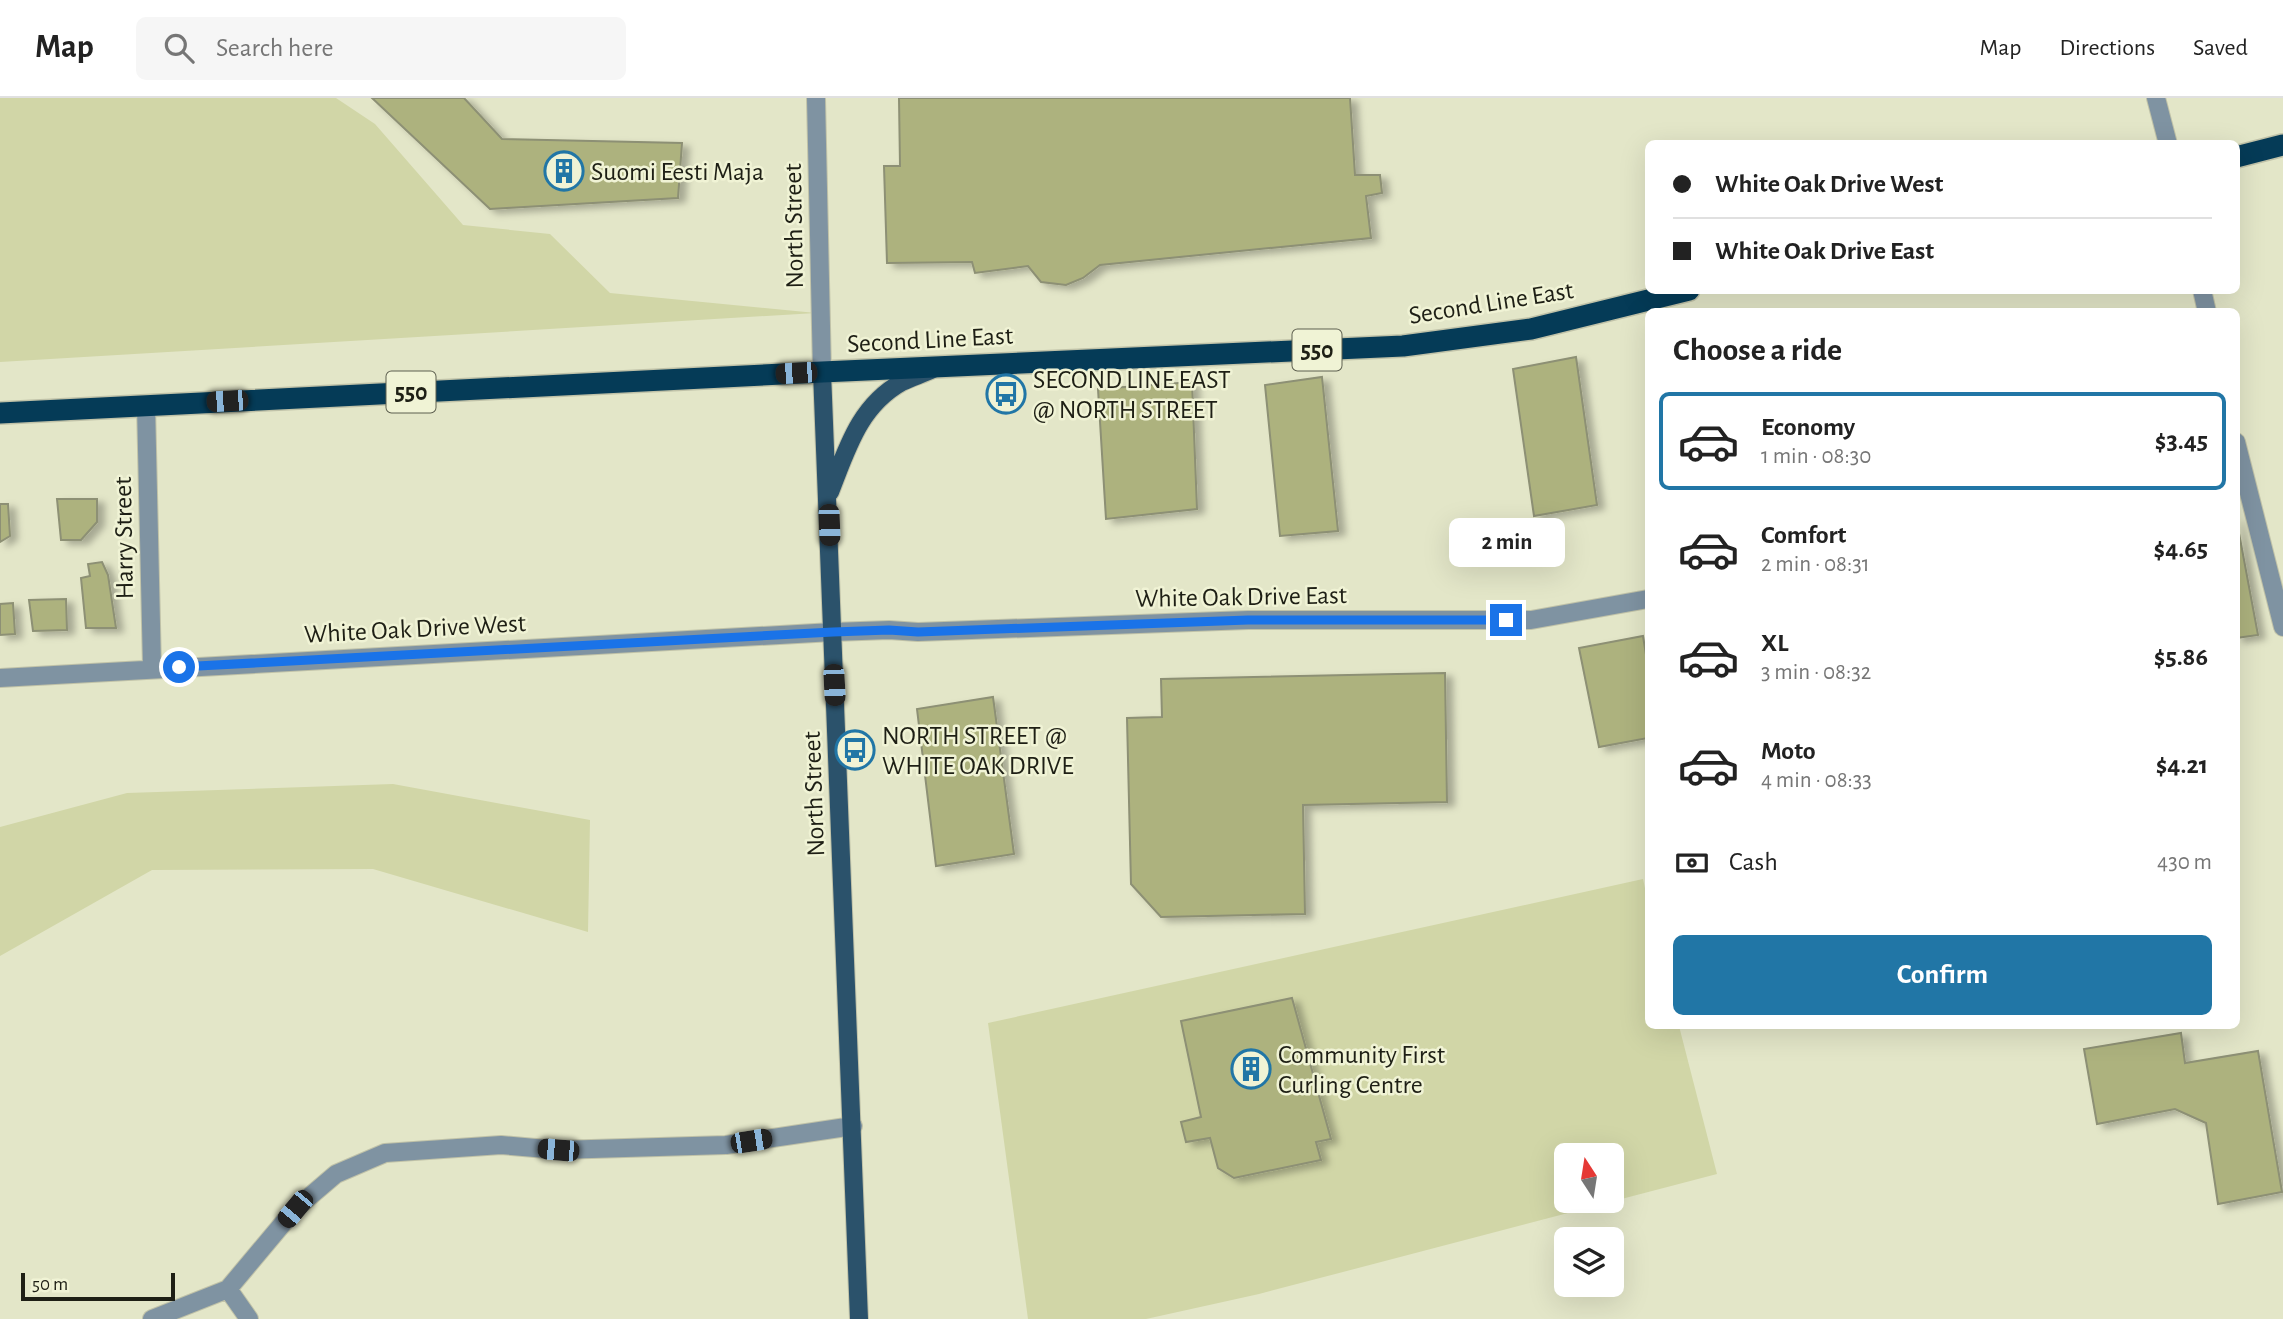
<!DOCTYPE html>
<html lang="en">
<head>
<meta charset="utf-8">
<style>
  :root { --surface:#fff; --page:#f6f6f6; --text:#222; --muted:#767676; --line:#e0e0e0; --accent:#2176a6 }
  body { margin:0; font-family:"Alegreya Sans",sans-serif; background:var(--page); color:var(--text); height:100vh; display:flex; flex-direction:column; font-size:26px; white-space:nowrap }
  * { box-sizing:border-box; margin:0 }
  p { font-size:23px; color:var(--muted) }
  .icon { flex:none; width:38px; height:38px; fill:none; stroke:currentColor; stroke-width:2; stroke-linecap:round; stroke-linejoin:round }
  .map { position:relative; flex:1; overflow:hidden }
  .sheet { position:absolute; left:1645px; top:210px; width:595px; height:721px; display:flex; flex-direction:column; background:var(--surface); border-radius:10px; box-shadow:0 7px 28px #0002 }
  .sheet>* { flex:none }
  .guide { position:absolute; left:1645px; top:42px; width:595px; height:154px; border-radius:10px; box-shadow:0 7px 28px #0002; display:grid; align-content:center; height:154px; padding:0 28px; background:var(--surface) }
  .needle { width:46px; rotate:348deg }
  .buttons { position:absolute; left:1554px; top:1045px; display:grid; gap:14px }
  .buttons a { display:grid; place-items:center; width:70px; height:70px; border-radius:10px; background:var(--surface); box-shadow:0 7px 28px #0002; font-size:35px }
  .scale { position:absolute; left:21px; bottom:18px; width:154px; box-sizing:border-box; padding-left:7px; border:4px solid #1e1f15; border-top:0; font-size:19px; line-height:24px; white-space:nowrap; color:#1e1f15; -webkit-text-stroke:5px #f0f3d5; paint-order:stroke }
  .end { position:absolute; width:32px; height:32px; margin:-16px; border:9px solid #1a73e8; background:#fff; box-shadow:0 0 0 4px #fff }
  .from { border-radius:50% }
  .bubble { position:absolute; height:49px; border-radius:10px; background:var(--surface); box-shadow:0 7px 28px #0002; font-size:23px; font-weight:700; line-height:49px; text-align:center }
  .car { position:absolute; width:21px; height:42px; margin:-21px -10px; border-radius:9px; box-shadow:0 0 5px 2px #0007; background:linear-gradient(#222 24%,#8ab4d8 0 40%,#222 0 76%,#8ab4d8 0 86%,#222 0) }
  .guide b { display:flex; align-items:center; gap:24px; height:66px; font-size:26px }
  .guide b+b { border-top:2px solid var(--line) }
  .guide i { width:18px; height:18px; background:var(--text) }
  ul { padding:0; list-style:none }
  li { display:flex; align-items:center; gap:21px; height:98px; margin:0 14px 10px; padding:0 14px; border:4px solid transparent; border-radius:10px }
  li div { flex:1 }
  li b { display:block; font-size:26px }
  li em { font-style:normal; font-weight:700 }
  li.selected { border-color:var(--accent) }
  li>.icon { width:63px; height:63px; stroke-width:1.5 }
  h2 { padding:0 28px; font-size:32px; line-height:84px }
  .pay { display:flex; align-items:center; gap:18px; height:77px; padding:0 28px; font-size:26px }
  .pay p { margin-inline-start:auto }
  .button { display:flex; gap:14px; margin-top:auto; padding:14px 28px }
  .button a { flex:1; height:80px; border-radius:10px; background:var(--accent); color:#fff; font-size:28px; font-weight:700; line-height:80px; text-align:center }
  header { display:flex; align-items:center; gap:42px; box-sizing:border-box; height:98px; padding:0 35px; background:var(--surface); border-bottom:2px solid var(--line) }
  header strong { font-size:33px }
  nav { display:flex; gap:38px; margin-inline-start:auto; font-size:24px }
  .search { width:490px; height:63px; background:var(--page); display:flex; align-items:center; gap:18px; box-sizing:border-box; padding:0 24px; border-radius:10px; color:var(--muted); font-size:26px }
  .map>svg:first-child { display:block }
  .green { fill:#d1d6a7; fill-rule:evenodd }
  .building { fill:#adb27e; stroke:#8d9074; stroke-width:2; filter:url(#shadow) }
  .lines { fill:none; stroke-linecap:round; stroke-linejoin:round }
  .minor-casing { stroke:#c0c2a8; stroke-width:20 }
  .major-casing { stroke:#c0c2a8; stroke-width:20 }
  .highway-casing { stroke:#c0c2a8; stroke-width:24 }
  .minor { stroke:#7f93a2; stroke-width:18 }
  .major { stroke:#2b526b; stroke-width:18 }
  .highway { stroke:#053b57; stroke-width:21 }
  .route { stroke:#1a73e8; stroke-width:9 }
  .labels { text-anchor:middle; stroke-width:5; stroke-linejoin:round; paint-order:stroke }
  .shield { fill:#f0f3d5; stroke:#5d5f4f; stroke-width:2 }
  .shield-label { font-size:24px; font-weight:bold; fill:#1e1f15 }
  .poi-label { font-size:26px; fill:#1e1f15; stroke:#f0f3d5; text-anchor:start }
  .street-label { font-size:26px; fill:#1e1f15; stroke:#f0f3d5 }
</style>
</head>
<body>
<header>
<strong>Map</strong>
<div class="search"><svg class="icon" aria-label="search" viewBox="0 0 24 24"><circle cx="10" cy="10" r="6"/><path d="M15 15l6 6"/></svg>Search here</div>
<nav><a>Map</a><a>Directions</a><a>Saved</a></nav>
</header>
<div class="map">
<svg width="2283" height="1221" viewBox="0 0 2283 1221">
  <defs>
    <filter id="shadow"><feDropShadow dx="7" dy="4" stdDeviation="3.5" flood-color="#0004"/></filter>
  </defs>
  <rect width="100%" height="100%" fill="#e3e6c8"/>
  <path class="green" d="M0 0H336L375 26 463 127 550 136 610 195 816 215 0 264Z
    M393 686 590 722 588 834 373 771 152 772 0 858V729L127 695Z
    M1643 781 1648 804V928H1679L1717 1076 1259 1196 1146 1221H1028L988 925ZM1566 1057H1612V1102H1566Z"/>
  <path class="building" d="M372 0H464L502 41 682 45 678 100 490 111Z
    M899 0H1350L1355 77H1380L1382 95 1366 98 1371 140 1100 167 1083 180 1066 187 1041 184 1028 168 975 175 972 164 887 165 884 68H900Z
    M1576 259 1597 407 1534 418 1513 271Z
    M1322 279 1338 433 1280 438 1265 287Z
    M1192 284 1197 411 1106 421 1098 291Z
    M57 401H97V424L81 442H61Z
    M0 406H8L10 438 0 444Z
    M2236 419 2258 537 2236 540Z
    M102 464 108 477 116 530H86L81 480 90 478 88 466Z
    M66 501 67 532 33 533 29 502Z
    M13 505 15 536 0 537V506Z
    M1643 538 1648 569V640L1599 649 1579 550Z
    M1445 575 1447 704 1303 707 1305 816 1161 819 1131 786 1127 620 1162 619 1161 581Z
    M993 599 1014 756 936 768 917 611Z
    M1292 900 1331 1041 1316 1044 1321 1062 1234 1080 1218 1070 1210 1040 1186 1044 1181 1024 1201 1019 1181 923Z
    M2181 935 2185 965 2258 953 2282 1094 2218 1106 2206 1025 2175 1011 2097 1026 2084 951Z"/>
  <g class="lines">
    <g class="minor-casing">
      <path id="minor" d="M816 0 822 274
        M2156 0 2168 46
        M2202 192 2207 214
        M146 307 152 570
        M2236 344 2283 529
        M0 580 833 534 889 532 918 534 1248 522H1531L1648 501
        M228 1191 249 1221
        M152 1221 228 1191 295 1111 336 1076 385 1055 501 1047 558 1052 726 1047 853 1028"/>
    </g>
    <g class="major-casing">
      <path id="major" d="M822 274 859 1221
        M830 394C847 351 859 308 902 284 912 279 923 276 933 271"/>
    </g>
    <g class="highway-casing">
      <path id="highway" d="M2236 59 2283 47
        M0 315 822 274 1403 248 1531 231 1689 192"/>
    </g>
    <use href="#minor" class="minor"/>
    <use href="#major" class="major"/>
    <use href="#highway" class="highway"/>
  </g>
  <g class="lines">
    <path class="route" d="M179 569 833 534 889 532 918 534 1248 522H1506"/>
  </g>
  <defs>
    <g id="building-ring" transform="scale(2.0125)"><circle r="9.5" fill="#f0f3d5" stroke="#2176a6" stroke-width="1.5"/><path d="M-4-6H4V6H1V3H-1V6H-4ZM-2.5-4.3h1.7v1.8h-1.7ZM.8-4.3h1.7v1.8H.8ZM-2.5-1h1.7V.8h-1.7ZM.8-1h1.7V.8H.8Z" fill="#2176a6"/></g>
    <g id="bus-ring" transform="scale(2.0125)"><circle r="9.5" fill="#f0f3d5" stroke="#2176a6" stroke-width="1.5"/><path d="M-5-6H5V4H4V6H2V4H-2V6H-4V4H-5ZM-3.5-4V0h7V-4ZM-3.5 1.2v1.5H-2V1.2ZM2 1.2v1.5H3.5V1.2Z" fill="#2176a6"/></g>
  </defs>
  <g fill-rule="evenodd">
    <use href="#building-ring" x="564" y="73"/>
    <use href="#bus-ring" x="1006" y="296"/>
    <use href="#bus-ring" x="855" y="652"/>
    <use href="#building-ring" x="1251" y="971"/>
  </g>
  <g class="labels">
    <g class="shield">
      <rect x="1292.5" y="231.5" width="49" height="41" rx="5"/>
      <rect x="386.5" y="273.5" width="49" height="41" rx="5"/>
    </g>
    <g class="shield-label">
      <text x="1317" y="260">550</text>
      <text x="411" y="302">550</text>
    </g>
    <g class="poi-label">
      <text x="591" y="82">Suomi Eesti Maja</text>
      <text x="1033" y="290">SECOND LINE EAST<tspan x="1033" dy="30">@ NORTH STREET</tspan></text>
      <text x="882" y="646">NORTH STREET @<tspan x="882" dy="30">WHITE OAK DRIVE</tspan></text>
      <text x="1278" y="965">Community First<tspan x="1278" dy="30">Curling Centre</tspan></text>
    </g>
    <g class="street-label">
      <text transform="translate(793 128) rotate(-91)" y="9">North Street</text>
      <text transform="translate(1491 204) rotate(-9)" y="9">Second Line East</text>
      <text transform="translate(930 241) rotate(-3)" y="9">Second Line East</text>
      <text transform="translate(123 440) rotate(-91)" y="9">Harry Street</text>
      <text transform="translate(1241 498) rotate(-1)" y="9">White Oak Drive East</text>
      <text transform="translate(415 530) rotate(-3)" y="9">White Oak Drive West</text>
      <text transform="translate(813 696) rotate(-92)" y="9">North Street</text>
    </g>
  </g>
</svg>
<div class="buttons">
<a><svg class="needle" viewBox="-14 -14 28 28"><path d="M0-13l5 13h-10z" fill="#e53935"/><path d="M0 13l5-13h-10z" fill="#767676"/></svg></a>
<a><svg class="icon" aria-label="layers" viewBox="0 0 24 24"><path d="M12 4l9 5-9 5-9-5zM3 14l9 5 9-5"/></svg></a>
</div>
<div class="scale">50 m</div>
<i class="end from" style="left:179px;top:569px"></i>
<i class="end" style="left:1506px;top:522px"></i>
<div class="bubble" style="left:1449px;top:420px;width:116px">2 min</div>
<i class="car" style="left:796px;top:275px;rotate:267deg"></i>
<i class="car" style="left:227px;top:303px;rotate:267deg"></i>
<i class="car" style="left:829px;top:427px;rotate:178deg"></i>
<i class="car" style="left:834px;top:587px;rotate:177deg"></i>
<i class="car" style="left:751px;top:1043px;rotate:81deg"></i>
<i class="car" style="left:558px;top:1052px;rotate:275deg"></i>
<i class="car" style="left:295px;top:1111px;rotate:220deg"></i>
<div class="guide">
<b><i class="from"></i>White Oak Drive West</b>
<b><i></i>White Oak Drive East</b>
</div>
<section class="sheet">
<h2>Choose a ride</h2>
<ul>
<li class="selected"><svg class="icon" aria-label="car" viewBox="0 0 24 24"><path d="M5 17H2v-5l4-1 3-4h7l3 4 3 1v5h-3M9 17h6M6 11h13"/><circle cx="7" cy="17" r="2"/><circle cx="17" cy="17" r="2"/></svg><div><b>Economy</b><p>1 min · 08:30</p></div><em>$3.45</em></li>
<li><svg class="icon" aria-label="car" viewBox="0 0 24 24"><path d="M5 17H2v-5l4-1 3-4h7l3 4 3 1v5h-3M9 17h6M6 11h13"/><circle cx="7" cy="17" r="2"/><circle cx="17" cy="17" r="2"/></svg><div><b>Comfort</b><p>2 min · 08:31</p></div><em>$4.65</em></li>
<li><svg class="icon" aria-label="car" viewBox="0 0 24 24"><path d="M5 17H2v-5l4-1 3-4h7l3 4 3 1v5h-3M9 17h6M6 11h13"/><circle cx="7" cy="17" r="2"/><circle cx="17" cy="17" r="2"/></svg><div><b>XL</b><p>3 min · 08:32</p></div><em>$5.86</em></li>
<li><svg class="icon" aria-label="car" viewBox="0 0 24 24"><path d="M5 17H2v-5l4-1 3-4h7l3 4 3 1v5h-3M9 17h6M6 11h13"/><circle cx="7" cy="17" r="2"/><circle cx="17" cy="17" r="2"/></svg><div><b>Moto</b><p>4 min · 08:33</p></div><em>$4.21</em></li>
</ul>
<div class="pay"><svg class="icon" aria-label="cash" viewBox="0 0 24 24"><path d="M3 7h18v10H3z"/><circle cx="12" cy="12" r="2"/></svg>Cash<p>430 m</p></div>
<div class="button"><a>Confirm</a></div>
</section>
</div>
</body>
</html>
